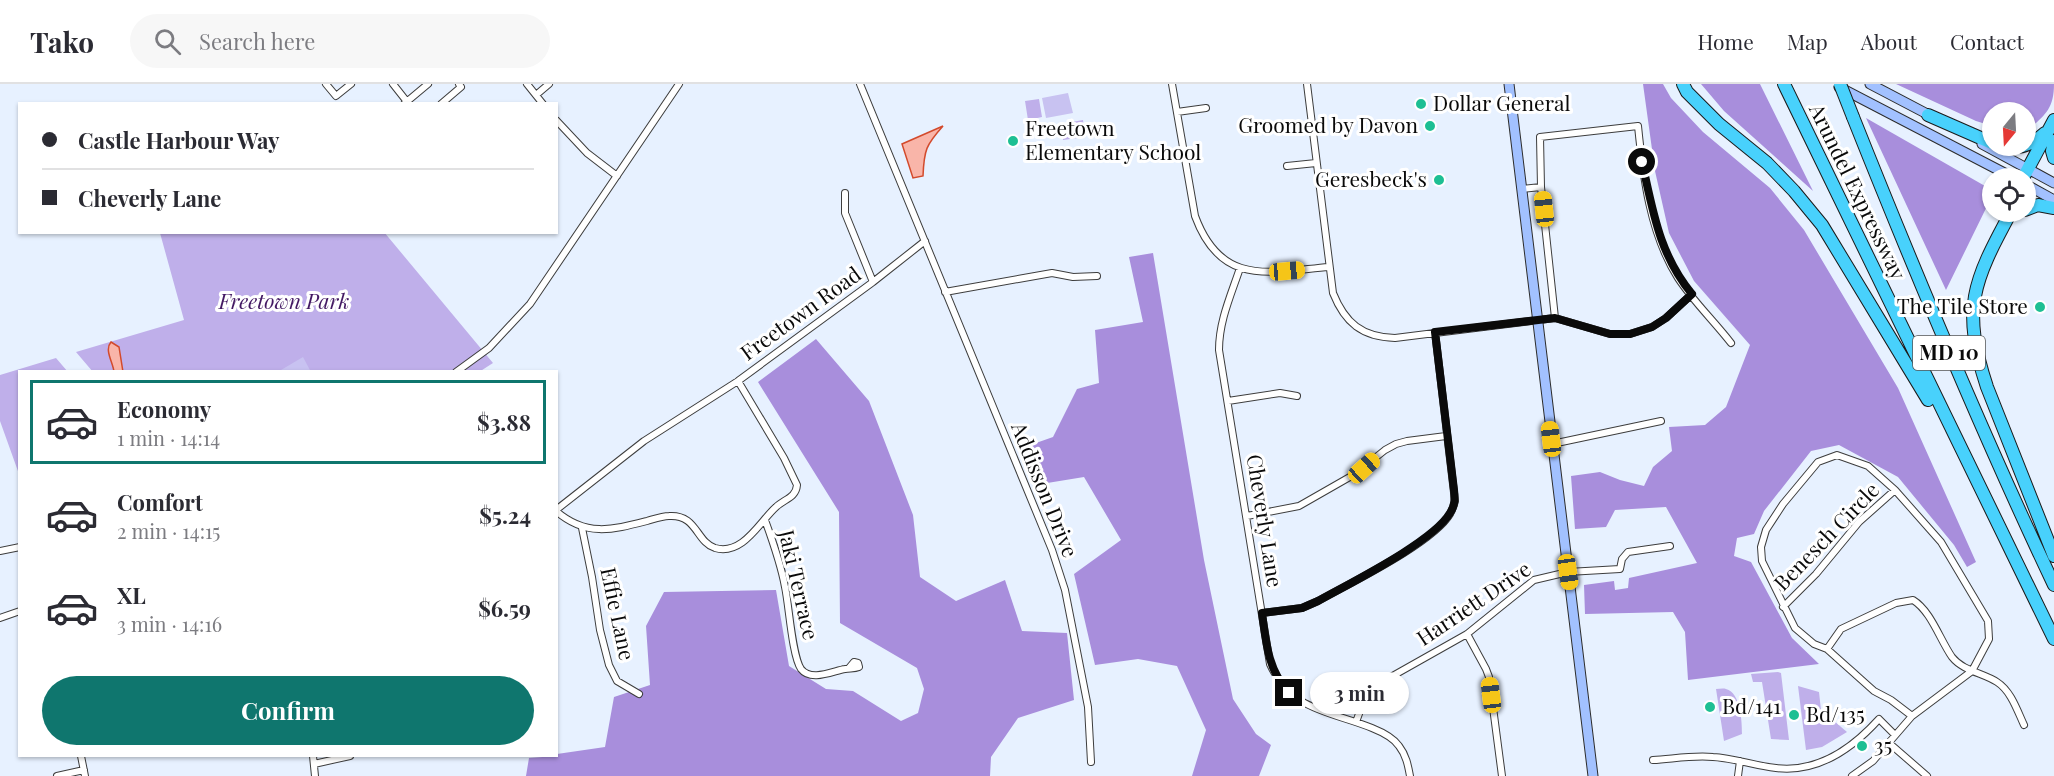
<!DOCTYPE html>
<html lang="en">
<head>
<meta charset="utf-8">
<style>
  :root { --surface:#fff; --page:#f7f7f7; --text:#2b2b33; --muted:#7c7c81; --line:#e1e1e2; --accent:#0f766e }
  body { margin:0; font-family:"Playfair Display",serif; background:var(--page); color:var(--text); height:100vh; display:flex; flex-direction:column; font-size:22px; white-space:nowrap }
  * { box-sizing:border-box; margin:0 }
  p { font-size:20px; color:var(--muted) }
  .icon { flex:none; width:33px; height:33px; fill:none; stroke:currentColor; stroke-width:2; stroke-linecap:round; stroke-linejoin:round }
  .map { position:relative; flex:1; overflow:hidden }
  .drawer { position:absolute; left:18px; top:286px; width:540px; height:387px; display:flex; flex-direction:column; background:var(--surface); border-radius:0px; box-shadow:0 2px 4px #0004 }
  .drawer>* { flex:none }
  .hud { position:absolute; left:18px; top:18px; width:540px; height:132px; border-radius:0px; box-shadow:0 2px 4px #0004; display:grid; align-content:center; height:132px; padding:0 24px; background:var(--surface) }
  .needle { width:39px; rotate:198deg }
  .fabs { position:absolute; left:1982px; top:18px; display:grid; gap:12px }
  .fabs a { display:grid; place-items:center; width:54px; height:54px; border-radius:50%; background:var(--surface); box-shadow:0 2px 4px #0004; font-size:30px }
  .end { position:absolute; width:27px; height:27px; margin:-14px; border:8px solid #0a0a0a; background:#fff; box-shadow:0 0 0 3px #fff }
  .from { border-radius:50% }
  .bubble { position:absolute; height:42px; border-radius:21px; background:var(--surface); box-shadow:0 2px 4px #0004; font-size:20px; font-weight:700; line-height:42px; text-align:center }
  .car { position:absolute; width:18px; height:36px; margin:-18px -9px; border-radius:8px; box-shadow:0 0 4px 2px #0007; background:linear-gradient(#f5c518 24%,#345 0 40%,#f5c518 0 76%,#345 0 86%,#f5c518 0) }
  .hud b { display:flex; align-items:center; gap:21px; height:57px; font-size:22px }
  .hud b+b { border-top:2px solid var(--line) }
  .hud i { width:15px; height:15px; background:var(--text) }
  ul { padding:10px 0 0; list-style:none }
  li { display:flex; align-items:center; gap:18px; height:84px; margin:0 12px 9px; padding:0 12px; border:3px solid transparent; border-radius:0px }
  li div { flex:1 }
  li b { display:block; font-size:22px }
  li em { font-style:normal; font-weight:700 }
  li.current { border-color:var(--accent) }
  li>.icon { width:54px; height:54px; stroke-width:1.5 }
  .action { display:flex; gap:12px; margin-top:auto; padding:12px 24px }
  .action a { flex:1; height:69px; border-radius:36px; background:var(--accent); color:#fff; font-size:24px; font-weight:700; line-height:69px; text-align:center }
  header { display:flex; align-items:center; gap:36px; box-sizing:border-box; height:84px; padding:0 30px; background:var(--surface); border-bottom:2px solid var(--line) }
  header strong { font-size:28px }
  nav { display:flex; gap:33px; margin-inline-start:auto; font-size:21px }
  .search { width:420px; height:54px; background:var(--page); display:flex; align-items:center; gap:15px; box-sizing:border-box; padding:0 21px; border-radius:33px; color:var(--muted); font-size:22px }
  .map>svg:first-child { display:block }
  .green { fill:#bfafea }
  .forest { fill:#a88edc }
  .pitch { fill:#c8c2f1 }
  .water { fill:#f9b5a9; stroke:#d34a2c; stroke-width:1.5 }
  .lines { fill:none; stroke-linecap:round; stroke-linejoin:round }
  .street-casing { stroke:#3d3d3d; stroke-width:8 }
  .secondary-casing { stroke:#2c2c2c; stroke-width:11 }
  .highway-casing { stroke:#1b1b1b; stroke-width:14 }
  .street { stroke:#fff; stroke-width:6 }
  .secondary { stroke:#a2c1ff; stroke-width:9 }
  .highway { stroke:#48d1fc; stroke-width:12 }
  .highway-bridge-casing { stroke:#1b1b1b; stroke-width:14; stroke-linecap:butt }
  .highway-bridge { stroke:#48d1fc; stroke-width:12 }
  .route { stroke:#0a0a0a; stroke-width:8 }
  .poi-dot { fill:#1dbf93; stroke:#fff; stroke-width:2 }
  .labels { text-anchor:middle; stroke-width:6; stroke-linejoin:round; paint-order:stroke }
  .shield { fill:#fff; stroke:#545454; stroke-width:1.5 }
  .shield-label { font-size:20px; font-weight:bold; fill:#0a0a0a }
  .poi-label { font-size:21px; fill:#0a0a0a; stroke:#fff; text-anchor:start }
  .street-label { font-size:21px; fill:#0a0a0a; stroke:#fff }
  .park-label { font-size:21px; font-style:italic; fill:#431963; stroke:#fff }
</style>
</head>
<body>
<header>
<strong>Tako</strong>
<div class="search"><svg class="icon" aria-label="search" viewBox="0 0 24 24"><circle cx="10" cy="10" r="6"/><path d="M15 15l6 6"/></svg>Search here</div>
<nav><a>Home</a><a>Map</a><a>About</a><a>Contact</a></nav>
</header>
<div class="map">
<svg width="2054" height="692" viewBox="0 0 2054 692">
  <rect width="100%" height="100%" fill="#e7f1ff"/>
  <path class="green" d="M1039 15 1042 33 1028 36 1025 17Z
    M1083 36 1085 53 1063 56 1061 40Z
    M384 148 493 279 479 288H93L76 268 184 236 160 149Z
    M56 274 68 288H20L19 390 0 337V291Z
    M1778 588 1781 589 1789 656 1771 655 1762 598H1753L1751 590Z
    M1798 602 1819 608 1821 626 1847 648 1822 663 1806 666Z
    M1716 605C1719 605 1723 604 1726 605 1741 609 1742 638 1742 650L1724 657Z"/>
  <path class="forest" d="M1643 0H1663L1671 14 1703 48 1770 104 1804 146 1898 304 1976 478 1967 483 1954 461 1898 393 1839 361 1811 367 1764 427 1754 450 1737 454 1734 472 1751 478 1792 554 1819 580 1688 596 1685 548 1673 528 1585 530 1584 501 1614 497 1615 506 1628 504 1629 494 1697 479 1666 423 1615 426 1606 443 1575 445 1571 392 1600 388 1620 396 1644 402 1653 383 1672 367 1669 343 1705 341 1726 323 1750 261 1694 197 1669 149 1655 87Z
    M1701 0H1760L1813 107 1724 27Z
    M1896 0H2054C2054 27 2043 32 2025 49V28H1992V42L1976 37Z
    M1866 34 1992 106V112L1946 206Z
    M1153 169 1204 476 1233 615 1256 650 1271 661 1259 692H1192L1206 646 1177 582 1138 575 1095 581 1074 490 1121 456 1084 393 1035 401 1019 365 1053 353 1077 305 1099 299 1095 246 1143 238 1129 173Z
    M816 255 869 317 913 431 920 493 956 517 1005 496 1022 547 1067 549 1074 616 1018 634 991 673 990 692H526L529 674 556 672 557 670 605 663 614 613 650 601 646 542 664 508 776 506 789 582 826 605 853 607 901 637 918 629 924 605 917 584 840 539 839 428 758 298Z"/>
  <path class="pitch" d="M1068 9 1073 29 1046 34 1042 14Z
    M303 273 311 288H281V286Z"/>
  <path class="water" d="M943 42C926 61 924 66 923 92L913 94 902 60Z
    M111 258 119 263 123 288H114C113 278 104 266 111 258Z"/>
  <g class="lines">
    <g class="street-casing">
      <path id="street" d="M326 0 336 12 351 0
        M393 0 408 19
        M527 0 543 20
        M860 0 1052 466 1065 506 1088 623 1091 678
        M1172 0 1195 132C1221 203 1269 188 1329 183
        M1307 0 1333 209C1345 239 1362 253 1395 254L1555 234 1610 250H1630L1652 243 1666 234 1692 210
        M536 11 549 0
        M404 20 428 0
        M441 20 461 3 459 0
        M1177 28 1206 24
        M556 36 587 69 617 92
        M1287 82 1316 79
        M1521 105 1541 103
        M845 109V129L873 198
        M1240 184C1231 211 1219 237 1219 266L1270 580C1291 627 1330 627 1372 644 1382 648 1393 653 1399 662 1406 671 1408 681 1410 692
        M945 208 1052 189 1073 193 1097 192
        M1555 234 1541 103 1540 53 1638 42C1643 92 1650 150 1678 194 1693 217 1714 237 1731 259
        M456 288 489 264 530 220 679 0
        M1228 317 1280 309 1297 312
        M1552 360 1661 337
        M556 426 644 357 738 297 873 198 925 157
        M556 427C586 453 612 446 647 437 654 435 662 432 669 432 697 430 696 458 715 464 743 472 760 437 776 423 784 415 796 414 797 401L784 374 738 297
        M1247 432 1299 422 1355 390 1385 366 1396 360 1407 357 1446 352
        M765 436C773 458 781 480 785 503 789 521 792 572 801 585 811 598 833 587 845 585 850 584 854 585 859 583L858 579 854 578 849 584
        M582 444 592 493 600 546 609 581 617 597 639 610
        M0 467 20 463
        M1783 523 1816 490 1859 438 1895 406
        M1262 529 1302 524 1318 517C1350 499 1433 459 1450 430 1452 426 1454 421 1455 417L1435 248
        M0 534 20 527
        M1467 550 1486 585 1489 593 1502 692
        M1827 565 1841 545 1896 519 1913 516C1931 527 1940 556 1952 573 1963 587 1983 589 1997 598 2011 607 2017 626 2024 641
        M1356 638 1364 616 1373 603 1467 550 1534 496 1568 488 1620 485 1622 475 1628 468 1670 462
        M1889 659 1927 692
        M81 672 85 692
        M313 672 315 692
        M1653 676C1672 675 1693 671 1713 673 1734 674 1755 682 1776 684 1818 689 1852 665 1879 635L1895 651
        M314 680 350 672
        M57 692 84 686
        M1738 692 1740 677
        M1852 692 1873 677 1912 632 1972 587 1989 555 1988 537 1941 458 1895 406 1868 382 1837 371 1818 378 1783 420 1766 446 1761 463 1762 477 1795 544 1814 560 1827 565 1874 607 1891 616 1912 632"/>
    </g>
    <g class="secondary-casing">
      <path id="secondary" d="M1509 0 1593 692
        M1870 0 1933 33
        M1839 3 2014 94
        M1982 60 2054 99
        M2025 100 2054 116"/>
    </g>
    <g class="highway-casing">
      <path id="highway" d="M1683 0 1687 8 1719 40 1767 79 1794 107 1822 141 1928 316
        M1784 0 2054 555
        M1928 31 1992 59
        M1853 33C1916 191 1981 347 2054 501
        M2054 57 2052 67 2054 74
        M2001 62C2018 66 2032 61 2045 49
        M2023 94 2054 36
        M2025 126 2038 121 2054 124
        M2011 128C1973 198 1961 224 1987 303L2054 472"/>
    </g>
    <use href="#street" class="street"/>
    <use href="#secondary" class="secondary"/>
    <use href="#highway" class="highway"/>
    <g class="highway-bridge-casing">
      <path id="highway-bridge" d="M1840 0 1853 33"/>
    </g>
    <use href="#highway-bridge" class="highway-bridge"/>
  </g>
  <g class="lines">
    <path class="route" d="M1289 609C1268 586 1266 559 1262 529L1302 524 1318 517C1350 499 1433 458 1450 429 1455 422 1455 415 1454 406L1435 248 1555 234 1610 250H1630L1652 243 1666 234 1692 210C1659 170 1653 127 1642 78"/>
  </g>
  <g class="poi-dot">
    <circle cx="1421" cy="20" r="6"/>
    <circle cx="1430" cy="42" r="6"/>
    <circle cx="1013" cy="57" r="6"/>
    <circle cx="1439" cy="96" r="6"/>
    <circle cx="2040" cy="223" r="6"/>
    <circle cx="1710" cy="623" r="6"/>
    <circle cx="1794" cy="631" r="6"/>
    <circle cx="1862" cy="662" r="6"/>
  </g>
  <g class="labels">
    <rect class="shield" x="1913" y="252" width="72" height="34" rx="4.5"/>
    <g class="shield-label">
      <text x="1949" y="276">MD 10</text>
    </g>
    <g class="poi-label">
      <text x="1433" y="27">Dollar General</text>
      <text x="1418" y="49" text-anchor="end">Groomed by Davon</text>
      <text x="1025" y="52">Freetown<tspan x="1025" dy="24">Elementary School</tspan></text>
      <text x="1427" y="103" text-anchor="end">Geresbeck's</text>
      <text x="2028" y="230" text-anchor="end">The Tile Store</text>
      <text x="1722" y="630">Bd/141</text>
      <text x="1806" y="638">Bd/135</text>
      <text x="1874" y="669">35</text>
    </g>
    <g class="street-label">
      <text transform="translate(1857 108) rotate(64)" y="7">Arundel Expressway</text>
      <text transform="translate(801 230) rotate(-36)" y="7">Freetown Road</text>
      <text transform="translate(1044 406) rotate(68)" y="7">Addisson Drive</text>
      <text transform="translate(1264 437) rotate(81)" y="7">Cheverly Lane</text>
      <text transform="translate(1827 453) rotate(-46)" y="7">Benesch Circle</text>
      <text transform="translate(798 501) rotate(77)" y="7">Jaki Terrace</text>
      <text transform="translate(1474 520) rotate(-34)" y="7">Harriett Drive</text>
      <text transform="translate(617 530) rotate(78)" y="7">Effie Lane</text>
    </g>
    <g class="park-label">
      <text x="284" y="225">Freetown Park</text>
    </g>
  </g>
</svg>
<div class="fabs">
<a><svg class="needle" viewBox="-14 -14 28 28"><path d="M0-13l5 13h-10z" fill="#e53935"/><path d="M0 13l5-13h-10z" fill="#7c7c81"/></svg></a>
<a><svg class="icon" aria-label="locate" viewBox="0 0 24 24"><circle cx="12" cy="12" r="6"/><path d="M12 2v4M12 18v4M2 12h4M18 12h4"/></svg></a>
</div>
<i class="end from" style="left:1642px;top:78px"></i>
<i class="end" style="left:1289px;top:609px"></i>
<div class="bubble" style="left:1310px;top:588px;width:99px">3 min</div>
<i class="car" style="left:1544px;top:125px;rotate:354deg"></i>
<i class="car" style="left:1287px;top:187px;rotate:85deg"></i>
<i class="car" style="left:1551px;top:355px;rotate:353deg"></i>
<i class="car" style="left:1364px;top:384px;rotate:48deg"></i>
<i class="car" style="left:1568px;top:488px;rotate:172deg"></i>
<i class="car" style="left:1491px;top:611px;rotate:353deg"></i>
<div class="hud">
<b><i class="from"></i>Castle Harbour Way</b>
<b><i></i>Cheverly Lane</b>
</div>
<section class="drawer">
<ul>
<li class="current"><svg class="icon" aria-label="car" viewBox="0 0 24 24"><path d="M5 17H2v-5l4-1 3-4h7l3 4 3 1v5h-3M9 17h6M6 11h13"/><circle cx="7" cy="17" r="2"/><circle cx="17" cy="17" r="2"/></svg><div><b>Economy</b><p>1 min · 14:14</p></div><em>$3.88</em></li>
<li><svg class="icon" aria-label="car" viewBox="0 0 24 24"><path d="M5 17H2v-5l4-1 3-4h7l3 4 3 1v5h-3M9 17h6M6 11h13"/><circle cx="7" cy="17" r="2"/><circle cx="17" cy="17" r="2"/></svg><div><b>Comfort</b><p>2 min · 14:15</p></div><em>$5.24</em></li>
<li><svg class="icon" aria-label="car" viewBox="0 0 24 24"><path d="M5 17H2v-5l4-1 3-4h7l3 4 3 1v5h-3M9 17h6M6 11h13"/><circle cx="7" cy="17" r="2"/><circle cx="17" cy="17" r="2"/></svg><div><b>XL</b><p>3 min · 14:16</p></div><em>$6.59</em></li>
</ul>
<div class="action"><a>Confirm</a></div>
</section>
</div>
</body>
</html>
